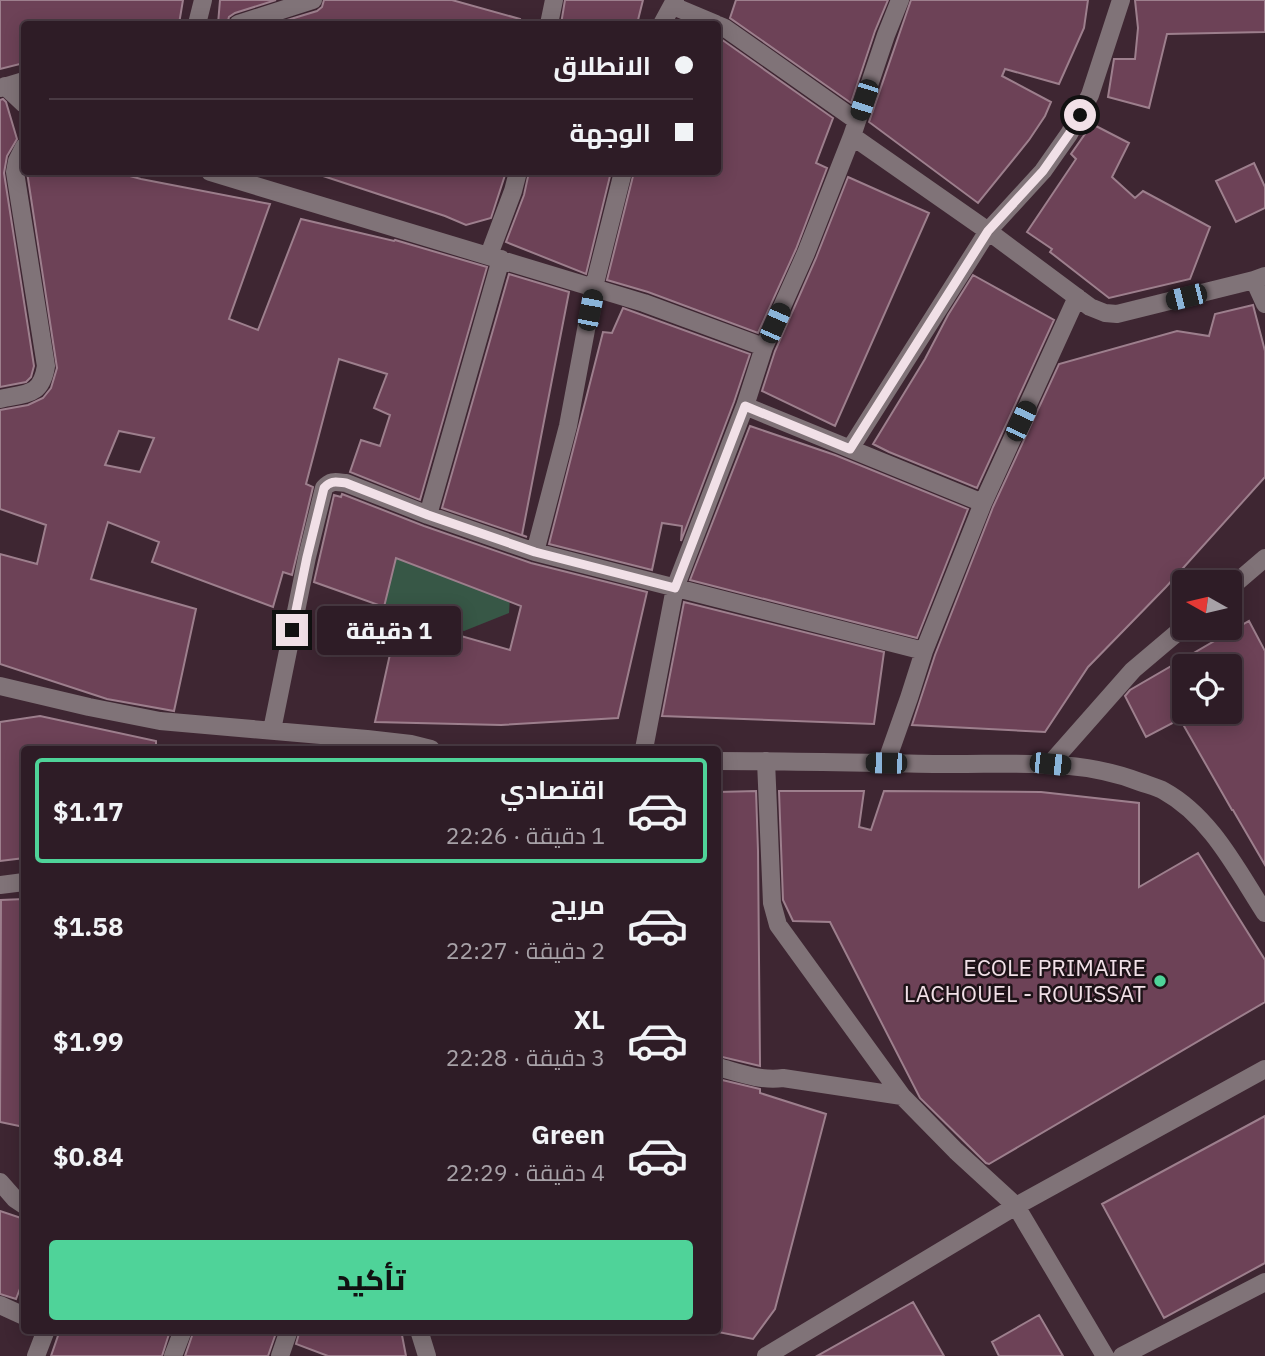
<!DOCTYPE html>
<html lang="ar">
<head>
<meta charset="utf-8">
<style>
  :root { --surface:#2e1c26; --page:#3a2932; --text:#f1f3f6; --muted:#a7a1a7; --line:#493a43; --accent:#4fd399 }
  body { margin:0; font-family:"IBM Plex Sans",Cairo,sans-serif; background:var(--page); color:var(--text); direction:rtl; height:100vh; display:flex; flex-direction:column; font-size:26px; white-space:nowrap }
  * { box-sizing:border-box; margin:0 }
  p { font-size:23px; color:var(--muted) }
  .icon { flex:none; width:38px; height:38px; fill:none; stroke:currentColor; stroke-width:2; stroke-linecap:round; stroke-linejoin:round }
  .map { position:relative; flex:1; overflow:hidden; direction:ltr }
  .details { position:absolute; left:21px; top:746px; width:700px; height:588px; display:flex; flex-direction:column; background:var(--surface); border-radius:7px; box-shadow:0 4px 18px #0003,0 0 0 2px var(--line); direction:rtl }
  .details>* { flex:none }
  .hud { position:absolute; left:21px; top:21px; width:700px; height:154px; border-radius:7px; box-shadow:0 4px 18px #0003,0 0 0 2px var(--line); direction:rtl; display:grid; align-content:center; height:154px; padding:0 28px; background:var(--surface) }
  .needle { width:46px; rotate:278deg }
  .tools { position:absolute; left:1172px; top:570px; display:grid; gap:14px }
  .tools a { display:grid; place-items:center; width:70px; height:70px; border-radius:7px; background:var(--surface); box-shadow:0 4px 18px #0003,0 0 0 2px var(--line); font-size:35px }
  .end { position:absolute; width:32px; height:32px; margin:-16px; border:9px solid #f1e0e7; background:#111; box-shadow:0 0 0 4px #111 }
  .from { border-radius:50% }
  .bubble { position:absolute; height:49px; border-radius:7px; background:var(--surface); box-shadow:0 4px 18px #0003,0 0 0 2px var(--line); font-size:23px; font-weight:800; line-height:49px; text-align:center; direction:rtl }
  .car { position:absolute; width:21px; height:42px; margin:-21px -10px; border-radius:9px; box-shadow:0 0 5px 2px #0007; background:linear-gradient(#222 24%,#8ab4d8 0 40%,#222 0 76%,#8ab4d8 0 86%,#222 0) }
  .hud b { display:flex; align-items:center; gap:24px; height:66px; font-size:26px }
  .hud b+b { border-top:2px solid var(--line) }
  .hud i { width:18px; height:18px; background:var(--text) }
  ul { padding:12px 0 0; list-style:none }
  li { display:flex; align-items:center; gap:21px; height:105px; margin:0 14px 10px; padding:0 14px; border:4px solid transparent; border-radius:7px }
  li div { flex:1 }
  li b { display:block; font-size:26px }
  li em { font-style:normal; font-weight:800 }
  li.current { border-color:var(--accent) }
  li>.icon { width:63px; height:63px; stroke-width:1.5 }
  .cta { display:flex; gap:14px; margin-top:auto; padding:14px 28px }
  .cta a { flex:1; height:80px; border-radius:7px; background:var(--accent); color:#111; font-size:28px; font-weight:800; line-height:80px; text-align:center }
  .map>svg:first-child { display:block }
  .green { fill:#375746 }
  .building { fill:#6d4257; stroke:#9d7f8d; stroke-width:2; fill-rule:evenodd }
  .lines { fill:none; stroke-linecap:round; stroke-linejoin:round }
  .minor { stroke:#807378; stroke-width:18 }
  .route { stroke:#f1e0e7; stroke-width:9 }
  .poi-dot { fill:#4fd399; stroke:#1e1318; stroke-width:2.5 }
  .labels { text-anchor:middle; stroke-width:5; stroke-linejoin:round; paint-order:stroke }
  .poi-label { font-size:23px; fill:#f1e0e7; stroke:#1e1318; text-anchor:end }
</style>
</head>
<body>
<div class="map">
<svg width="1265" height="1356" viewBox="0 0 1265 1356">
  <rect width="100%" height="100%" fill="#3e2632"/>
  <path class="green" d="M396 558 510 596 509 613 464 631 384 607Z"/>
  <path class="building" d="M0 0H183L179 24H24V63L0 69Z
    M220 0H276L235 13 229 17 227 24H218Z
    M324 0H452L520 19 519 24H274L317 11 322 7Z
    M565 0H643L637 24H561Z
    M736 0H888L875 31 851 103 730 18Z
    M911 0H1088L1084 28 1059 84 1005 69 1002 76 1051 102 1045 116 1029 140 978 203 869 122Z
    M1135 0H1265V32L1167 34 1149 108 1108 97 1114 59H1135L1138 28Z
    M721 39 833 118 816 163 827 168 796 249 758 333 648 292 607 280 634 172H718V54Z
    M3 99 6 102 17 139 7 156 4 173 34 366 31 377 26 382 0 387V100Z
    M1092 124 1129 143 1112 177 1135 198 1143 191 1210 227 1190 279 1109 298 1050 252 1052 249 1027 232 1076 159 1071 154Z
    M1254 163 1265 187V208L1236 222 1216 181Z
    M27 172H115L141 179 270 204 229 319 258 330 301 219 394 241 395 240 487 267 420 500 350 472 361 440 380 446 390 415 374 408 387 374 339 359 306 484 313 487 292 575 283 572 273 607 152 562 159 542 108 522 91 579 196 609 174 711 107 699 0 664V554L37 564 46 525 0 509V410L28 405 43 398 51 388 57 368ZM119 431 154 438 140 472 105 465Z
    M320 172H506L491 218 466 225 445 216 320 175Z
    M529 172H611L586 274 506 242 524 195Z
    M848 177 929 213 835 426 762 391 775 351 816 258Z
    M509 274 569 292 522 535 527 537 442 508Z
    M973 275 1054 320 977 488 889 452 873 444 925 359 948 315Z
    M1253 305 1265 351V477L1166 587 1088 667 1045 732 912 725 935 655 993 507 1059 364 1177 331 1209 336 1215 314Z
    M623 308 750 354 734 402 681 541 682 526 662 523 652 570 549 544 603 332 612 333Z
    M750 426 835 455 968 509 917 638 690 580Z
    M342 494 424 526 531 563 647 592 618 718 501 725 375 722 398 618 510 650 521 606 396 558 384 607 314 582 334 495 341 497Z
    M684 602 884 652 874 724 662 716Z
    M1249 621 1265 651V865L1233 810H1232L1180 719 1146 737 1125 696 1130 690ZM1185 667H1230V712H1185Z
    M40 716 156 741V749H24V858L0 861V722Z
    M756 791 758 851 760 1066 718 1056V792Z
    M779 791H864L859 827 871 830 884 791 1041 792 1139 803V887L1198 853 1265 960V1002L989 1164 986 1163 920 1098 830 922 793 921 783 900Z
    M24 899V1127L0 1122 1 900Z
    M718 1079 760 1089V1093L826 1114 775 1309 753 1339 718 1332Z
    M1265 1116V1263L1164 1318 1102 1204Z
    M0 1211 24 1219V1278L16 1299 0 1294Z
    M913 1302 944 1356H817Z
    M1039 1315 1063 1356H999L992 1342Z
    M60 1330H159L169 1334 162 1356H51Z
    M194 1330H277L268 1356H185Z
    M300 1330H401L406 1356H328L296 1344Z"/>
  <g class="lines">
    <path class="minor" d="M673 6 716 24
      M197 24 203 0
      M238 24 313 0
      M549 24 554 0
      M662 24 675 0
      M718 25 725 28 857 121
      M5 86 24 104
      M0 88 24 81
      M852 136 988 231 1090 307 1105 313 1117 314 1254 280 1265 276
      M210 172 644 303 764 347
      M489 255 513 191 518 172
      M1254 280 1265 304
      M0 399C26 393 41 397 46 366L15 172 17 161 24 147
      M745 406 983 503
      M850 449 988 231 1043 171 1069 134 1090 95 1121 0
      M428 515 501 259
      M535 552 568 426 594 287 623 172
      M1230 588 1265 558
      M0 686 89 707 160 721 367 739 411 744 431 749
      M272 730 307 557 324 488C331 480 336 482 346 483L428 515 535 552 924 651
      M644 749 675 588 745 406 764 347 806 253 852 136 886 35 900 0
      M718 761C792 761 866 763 940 764 1008 765 1076 757 1140 782 1148 785 1157 787 1164 791 1211 817 1237 870 1265 913
      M766 761 772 903 778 925 902 1096 956 1151 1016 1206 1105 1356
      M886 763 909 698 924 651 983 503 1077 297
      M1050 764 1133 670 1185 626
      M0 885 24 882
      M718 1067C740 1073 760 1081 783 1078L902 1096
      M0 1182 15 1199 24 1205
      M0 1305 24 1316
      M419 1330 427 1356
      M36 1356 46 1330
      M173 1356 183 1330
      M280 1356 289 1330
      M766 1356 1016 1206 1265 1069
      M1122 1356 1265 1282"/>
  </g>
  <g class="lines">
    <path class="route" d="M292 630 307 557 324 488C331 480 336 482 346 483L428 515 535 552 675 588 745 406 850 449 988 231 1043 171 1069 134 1080 115"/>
  </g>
  <circle class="poi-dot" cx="1160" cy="981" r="7"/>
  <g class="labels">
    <g class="poi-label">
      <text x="1146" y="976">ECOLE PRIMAIRE<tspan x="1146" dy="26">LACHOUEL - ROUISSAT</tspan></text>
    </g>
  </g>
</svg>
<div class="tools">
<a><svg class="needle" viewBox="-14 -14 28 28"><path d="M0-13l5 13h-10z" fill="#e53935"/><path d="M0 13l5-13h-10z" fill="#a7a1a7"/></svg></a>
<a><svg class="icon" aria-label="locate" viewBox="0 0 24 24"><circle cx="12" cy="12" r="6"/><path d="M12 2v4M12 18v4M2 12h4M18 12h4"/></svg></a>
</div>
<i class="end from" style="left:1080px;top:115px"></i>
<i class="end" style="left:292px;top:630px"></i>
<div class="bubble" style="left:317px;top:606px;width:144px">1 دقيقة</div>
<i class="car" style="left:864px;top:100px;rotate:198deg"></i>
<i class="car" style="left:1186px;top:297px;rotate:256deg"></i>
<i class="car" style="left:590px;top:310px;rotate:11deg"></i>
<i class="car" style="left:775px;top:323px;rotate:24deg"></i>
<i class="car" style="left:1021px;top:421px;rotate:25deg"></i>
<i class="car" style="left:886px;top:763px;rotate:271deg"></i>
<i class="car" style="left:1050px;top:764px;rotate:96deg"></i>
<div class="hud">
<b><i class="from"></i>الانطلاق</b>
<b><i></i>الوجهة</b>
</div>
<section class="details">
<ul>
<li class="current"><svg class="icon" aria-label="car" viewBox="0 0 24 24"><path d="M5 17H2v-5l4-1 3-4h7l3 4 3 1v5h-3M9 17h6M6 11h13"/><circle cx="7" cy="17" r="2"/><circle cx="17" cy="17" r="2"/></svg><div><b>اقتصادي</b><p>1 دقيقة · 22:26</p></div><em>$1.17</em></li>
<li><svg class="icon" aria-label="car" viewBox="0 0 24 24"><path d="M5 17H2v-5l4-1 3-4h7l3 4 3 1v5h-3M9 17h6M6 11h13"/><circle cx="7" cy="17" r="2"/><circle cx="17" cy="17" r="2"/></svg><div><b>مريح</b><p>2 دقيقة · 22:27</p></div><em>$1.58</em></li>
<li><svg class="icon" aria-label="car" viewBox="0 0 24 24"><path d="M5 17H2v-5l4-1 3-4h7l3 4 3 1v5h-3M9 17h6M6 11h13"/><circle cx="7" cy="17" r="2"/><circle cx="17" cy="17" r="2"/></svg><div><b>XL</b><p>3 دقيقة · 22:28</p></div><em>$1.99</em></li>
<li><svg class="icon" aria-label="car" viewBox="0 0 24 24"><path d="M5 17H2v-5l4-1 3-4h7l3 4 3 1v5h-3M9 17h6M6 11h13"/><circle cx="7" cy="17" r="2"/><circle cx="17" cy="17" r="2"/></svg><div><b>Green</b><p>4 دقيقة · 22:29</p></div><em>$0.84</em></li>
</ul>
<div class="cta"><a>تأكيد</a></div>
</section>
</div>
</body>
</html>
